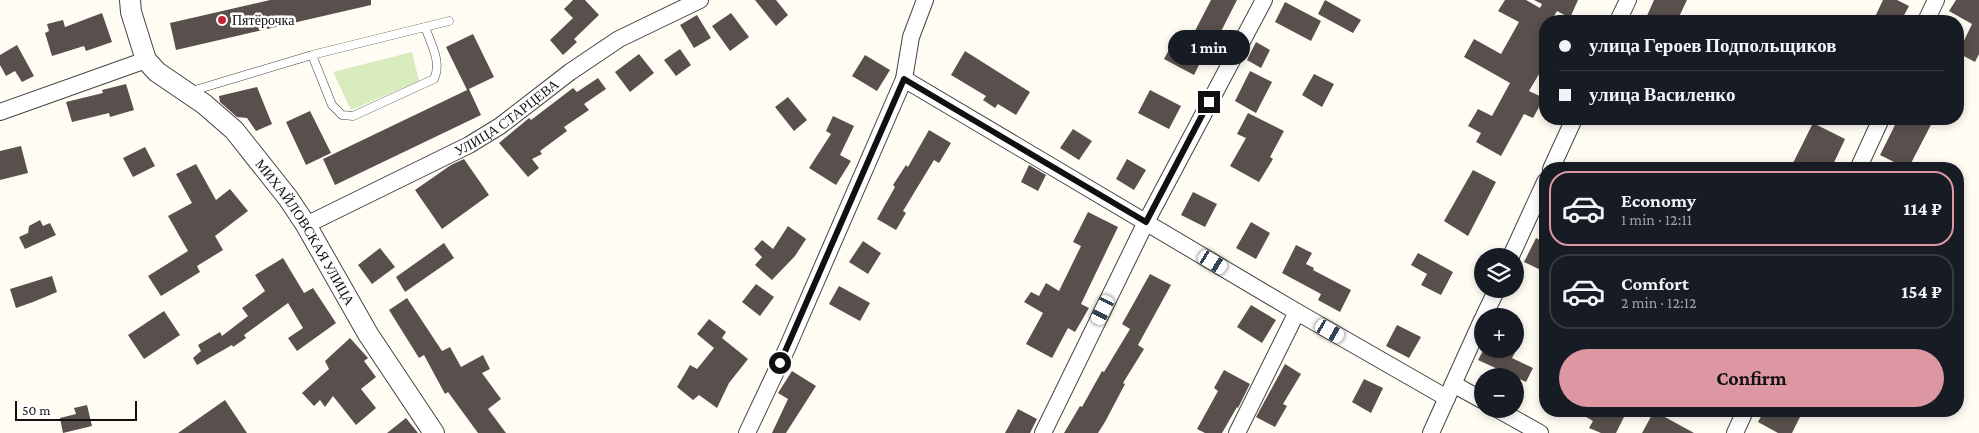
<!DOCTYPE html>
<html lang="en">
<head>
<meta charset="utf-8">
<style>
  :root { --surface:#171b24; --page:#20242c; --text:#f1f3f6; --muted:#9ea1a6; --line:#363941; --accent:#dc97a2 }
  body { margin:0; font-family:"Crimson Pro",serif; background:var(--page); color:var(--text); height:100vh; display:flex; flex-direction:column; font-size:19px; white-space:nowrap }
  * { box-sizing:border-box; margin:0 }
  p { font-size:16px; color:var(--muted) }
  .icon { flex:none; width:28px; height:28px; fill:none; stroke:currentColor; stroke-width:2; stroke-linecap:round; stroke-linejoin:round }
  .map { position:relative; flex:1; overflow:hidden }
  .panel { position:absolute; left:1539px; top:162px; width:425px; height:255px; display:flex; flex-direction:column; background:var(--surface); border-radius:20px; box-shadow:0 2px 8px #0003 }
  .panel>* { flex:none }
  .guide { position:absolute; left:1539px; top:15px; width:425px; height:110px; border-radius:20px; box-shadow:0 2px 8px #0003; display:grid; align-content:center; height:110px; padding:0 20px; background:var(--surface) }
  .tools { position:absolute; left:1474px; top:248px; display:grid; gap:10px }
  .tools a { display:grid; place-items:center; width:50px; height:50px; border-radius:50%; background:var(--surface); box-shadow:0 2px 8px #0003; font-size:25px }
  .scale { position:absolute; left:15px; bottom:12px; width:122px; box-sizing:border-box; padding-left:5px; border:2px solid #101010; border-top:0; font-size:14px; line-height:18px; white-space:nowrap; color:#101010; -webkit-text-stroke:4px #fff; paint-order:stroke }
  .end { position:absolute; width:22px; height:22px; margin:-11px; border:6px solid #101010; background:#fff; box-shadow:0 0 0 2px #fff }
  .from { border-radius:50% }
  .bubble { position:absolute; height:35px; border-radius:18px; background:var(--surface); box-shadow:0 2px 8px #0003; font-size:16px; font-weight:700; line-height:35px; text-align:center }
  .car { position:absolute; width:15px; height:30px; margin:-15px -8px; border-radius:6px; box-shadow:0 0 4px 1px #0007; background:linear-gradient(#fff 24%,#345 0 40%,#fff 0 76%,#345 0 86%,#fff 0) }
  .guide b { display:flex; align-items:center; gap:18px; height:48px; font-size:19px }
  .guide b+b { border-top:1px solid var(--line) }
  .guide i { width:12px; height:12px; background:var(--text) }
  ul { padding:9px 0 0; list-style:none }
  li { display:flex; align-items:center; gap:15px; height:75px; margin:0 10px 8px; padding:0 10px; border:2px solid var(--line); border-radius:20px }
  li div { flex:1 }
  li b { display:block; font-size:19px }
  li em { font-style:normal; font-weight:700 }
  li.selected { border-color:var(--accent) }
  li>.icon { width:45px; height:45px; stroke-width:1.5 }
  .cta { display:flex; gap:10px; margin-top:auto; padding:10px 20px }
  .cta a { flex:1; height:58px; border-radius:30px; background:var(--accent); color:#111; font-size:20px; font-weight:700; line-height:58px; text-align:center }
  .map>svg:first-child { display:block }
  .green { fill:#d8ebbc }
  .building { fill:#59504d }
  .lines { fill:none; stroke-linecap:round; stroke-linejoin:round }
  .service-casing { stroke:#434343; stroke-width:9 }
  .minor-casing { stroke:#434343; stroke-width:18 }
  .tertiary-casing { stroke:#434343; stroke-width:22 }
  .service { stroke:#fff; stroke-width:8 }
  .minor { stroke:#fff; stroke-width:16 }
  .tertiary { stroke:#fff; stroke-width:20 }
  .route { stroke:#101010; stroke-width:6 }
  .poi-dot { fill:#c2263c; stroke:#fff; stroke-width:2 }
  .labels { text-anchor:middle; stroke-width:5; stroke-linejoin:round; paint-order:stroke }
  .poi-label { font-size:14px; fill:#101010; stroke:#fff; text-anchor:start }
  .street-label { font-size:14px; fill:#101010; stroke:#fff }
</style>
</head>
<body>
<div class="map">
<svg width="1979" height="433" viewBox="0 0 1979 433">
  <rect width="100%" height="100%" fill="#fffcf4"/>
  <path class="green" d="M412 52 419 81 351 110 333 72Z"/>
  <path class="building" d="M270 0H371V5L176 50 170 23Z
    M573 0H585L599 15 574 39 577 42 563 55 550 40 573 18 564 9Z
    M755 0H776L788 15 776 26Z
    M1211 0H1237L1210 53 1206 51 1194 75 1164 59 1170 48 1181 53 1184 47 1186 48Z
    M1325 0 1361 20 1353 33 1318 14Z
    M1505 0H1526L1540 8 1542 4 1534 0H1578L1570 18 1557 11 1554 16 1563 21H1545V64L1529 91 1544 98 1533 118 1524 114 1501 156 1476 142 1481 133 1468 126 1478 109 1492 116 1510 83 1464 57 1474 39 1501 54 1519 22 1498 11Z
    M1654 0H1687L1677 21H1653L1646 18Z
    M1883 0H1897L1909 6 1901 21H1873Z
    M1956 0H1979V54L1975 62 1958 53 1972 24 1949 11Z
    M1285 2 1321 21 1311 41 1275 22Z
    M102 13 112 42 86 51 84 46 52 56 45 33 49 31 47 24 63 20 65 27Z
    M731 13 749 37 730 51 712 26Z
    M697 15 711 38 694 48 680 25Z
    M473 34 494 77 469 89 481 115 335 185 323 159 467 90 446 47Z
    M1256 42 1270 50 1261 68 1247 60Z
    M17 45 34 76 22 82 15 71 6 76 0 65V55Z
    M680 49 691 65 676 76 664 60Z
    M965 51 1030 92 1016 115 998 104 995 108 983 100 986 96 951 75Z
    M639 54 654 73 630 92 615 72Z
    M865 55 890 70 877 91 852 76Z
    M1250 71 1272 82 1256 113 1235 101Z
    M1314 74 1334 84 1322 107 1302 95Z
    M598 78 606 89 584 104 589 110 564 127 567 131 540 151 542 154 532 159 539 168 528 177 499 143 529 118 531 120 573 88 577 92Z
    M126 84 134 110 110 117 109 113 72 122 66 102 103 93 102 90Z
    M257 87 272 124 256 131 247 118 237 117 220 102 219 96Z
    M1150 90 1181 106 1169 129 1138 113Z
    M788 97 807 120 794 131 775 107Z
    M310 111 331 153 306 165 286 122Z
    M1248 113 1284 131 1270 157 1273 159 1259 182 1230 166 1246 138 1237 134Z
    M833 116 854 126 840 155 851 161 836 185 809 168 831 134 826 131Z
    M1898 119H1934L1908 169 1880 155Z
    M1813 123 1845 139 1831 169H1790Z
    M1073 129 1092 141 1079 160 1060 148Z
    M929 130 951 143 939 163 934 160 903 211 906 213 896 230 877 219 895 187 893 185 906 165 908 167Z
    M21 146 28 173 0 180V151Z
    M145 147 155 166 133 177 123 158Z
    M464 159 489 195 442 229 415 190 451 165Z
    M1127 159 1146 170 1134 190 1116 179Z
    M196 164 216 200 230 189 248 211 215 236 223 250 197 266 200 272 161 296 148 276 188 251 168 216 192 203 176 174Z
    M1029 165 1046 175 1038 191 1021 182Z
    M1473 170 1496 182 1468 236 1444 221Z
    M1193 192 1217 204 1205 227 1181 215Z
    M1088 212 1118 227 1081 304 1089 308 1075 332 1068 328 1052 358 1026 344 1043 313 1024 302 1031 292 1039 296 1046 283 1059 291 1081 246 1073 242Z
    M40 220 43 226 50 223 56 235 25 249 19 237 28 233 29 226Z
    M1251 222 1270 233 1256 259 1236 248Z
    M788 226 806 239 795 256 772 280 755 265 762 257 754 249 762 240 773 249Z
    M1536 238 1545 243V272L1524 262Z
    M863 241 881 253 868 274 849 262Z
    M444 243 454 258 405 292 396 277Z
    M1296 245 1312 253 1306 264 1314 268 1313 270 1351 290 1340 312 1318 300 1321 294 1282 273Z
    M380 248 395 267 372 284 358 265Z
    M1418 253 1453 272 1441 295 1421 285 1427 274 1411 265Z
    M283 258 304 293 313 288 336 323 297 351 288 338 303 328 288 303 244 335 246 338 233 347 232 345 197 365 193 358 201 351 198 345 220 332 222 336 248 316 242 308 265 291 255 275Z
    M1150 274 1171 285 1138 345 1144 349 1123 383 1125 384 1105 422 1098 433H1064L1080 406 1082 407 1102 371 1104 372 1130 329 1122 324Z
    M52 276 57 292 33 302 16 308 10 289Z
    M756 284 774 297 760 316 742 302Z
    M839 286 870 303 860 321 829 304Z
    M407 298 442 351 450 347 461 367 483 355 490 369 482 373 501 399 488 409 506 433H478L448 392 445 394 424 355 419 358 389 310Z
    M1251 305 1276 320 1262 343 1237 327Z
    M164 311 180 335 144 359 128 335Z
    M709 319 726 332 722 338 748 359 729 383 717 408 699 395 693 400 677 387 690 365 697 369 714 348 697 334Z
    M1397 325 1421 337 1409 358 1386 346Z
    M350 338 368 358 364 361 376 377 361 389 376 408 356 425 333 396 325 407 320 400 314 406 302 393 329 369 325 361Z
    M1484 349H1517L1512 358 1533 368 1526 382 1478 360Z
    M1285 364 1301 374 1283 404 1287 406 1275 427 1256 417Z
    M1224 370 1250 384 1238 408 1237 407 1222 433H1205L1197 429 1218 391 1214 388Z
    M792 371 816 386 786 433H772L788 399 778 393Z
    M1364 379 1383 388 1371 413 1352 402Z
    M225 400 247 433H178Z
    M87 405 92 426 63 433 60 418 76 414 74 408Z
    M1018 409 1037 419 1030 433H1005Z
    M1576 411H1627L1616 433H1601L1589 428 1593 421Z
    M1654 411 1694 433H1642Z
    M1764 411H1790L1800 417 1792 433H1778L1758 422Z
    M406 418 418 433H387Z"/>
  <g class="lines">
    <g class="service-casing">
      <path id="service" d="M312 55 332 105 342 115 353 116 434 79C442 62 431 44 425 27
        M192 91 312 55 449 21"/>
    </g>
    <g class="minor-casing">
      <g id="minor">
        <path d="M1618 21 1628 0"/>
        <path d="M1926 21 1936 0"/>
        <path d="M904 79 1297 312 1447 398"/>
        <path d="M0 112 146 60"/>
        <path d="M1551 169 1574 119"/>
        <path d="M1858 169 1881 119"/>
        <path id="s1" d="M306 225 469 145 500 126 570 72 619 39 700 0"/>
        <path d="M1511 256 1545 182"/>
        <path d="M1484 316 1497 289"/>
        <path d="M1453 384 1482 400"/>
        <path d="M1497 409 1540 433"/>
        <path d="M747 433 788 346 904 79 911 37 925 0"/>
        <path d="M1043 433 1146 222 1264 0"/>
        <path d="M1237 433 1297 312"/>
        <path d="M1431 433 1482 320"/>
        <path d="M1735 433 1745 411"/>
      </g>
    </g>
    <g class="tertiary-casing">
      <g id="tertiary">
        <path id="s2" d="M130 0 131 12 146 60 157 72 204 104 234 130 288 198 306 225 368 334 434 433"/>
      </g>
    </g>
    <use href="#service" class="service"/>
    <use href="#minor" class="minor"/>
    <use href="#tertiary" class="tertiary"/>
  </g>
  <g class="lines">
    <path class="route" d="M780 363 904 79 1146 222 1209 102"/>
  </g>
  <circle class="poi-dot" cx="222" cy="20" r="5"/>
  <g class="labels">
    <g class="poi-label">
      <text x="232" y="25">Пятёрочка</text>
    </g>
    <g class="street-label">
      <text dy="5" stroke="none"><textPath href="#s1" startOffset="228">УЛИЦА СТАРЦЕВА</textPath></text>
      <text dy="5" stroke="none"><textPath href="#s2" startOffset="300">МИХАЙЛОВСКАЯ УЛИЦА</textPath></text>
    </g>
  </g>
</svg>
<div class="tools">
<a><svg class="icon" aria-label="layers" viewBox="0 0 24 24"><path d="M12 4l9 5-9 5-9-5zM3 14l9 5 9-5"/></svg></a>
<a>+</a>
<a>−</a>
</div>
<div class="scale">50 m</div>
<i class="end from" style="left:780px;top:363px"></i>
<i class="end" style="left:1209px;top:102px"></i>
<div class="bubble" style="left:1168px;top:30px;width:82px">1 min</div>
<i class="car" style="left:1213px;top:262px;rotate:121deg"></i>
<i class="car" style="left:1103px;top:310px;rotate:206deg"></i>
<i class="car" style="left:1330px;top:331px;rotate:120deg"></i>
<div class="guide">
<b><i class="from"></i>улица Героев Подпольщиков</b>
<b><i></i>улица Василенко</b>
</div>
<section class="panel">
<ul>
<li class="selected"><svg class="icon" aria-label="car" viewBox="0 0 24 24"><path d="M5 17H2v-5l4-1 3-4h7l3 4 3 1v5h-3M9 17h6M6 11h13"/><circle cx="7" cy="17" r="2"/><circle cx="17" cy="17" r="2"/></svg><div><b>Economy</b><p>1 min · 12:11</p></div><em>114 ₽</em></li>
<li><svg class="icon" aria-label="car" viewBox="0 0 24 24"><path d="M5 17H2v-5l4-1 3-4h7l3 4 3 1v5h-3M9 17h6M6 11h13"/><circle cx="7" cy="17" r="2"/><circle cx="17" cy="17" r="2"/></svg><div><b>Comfort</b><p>2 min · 12:12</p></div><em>154 ₽</em></li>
</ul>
<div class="cta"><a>Confirm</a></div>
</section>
</div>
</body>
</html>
